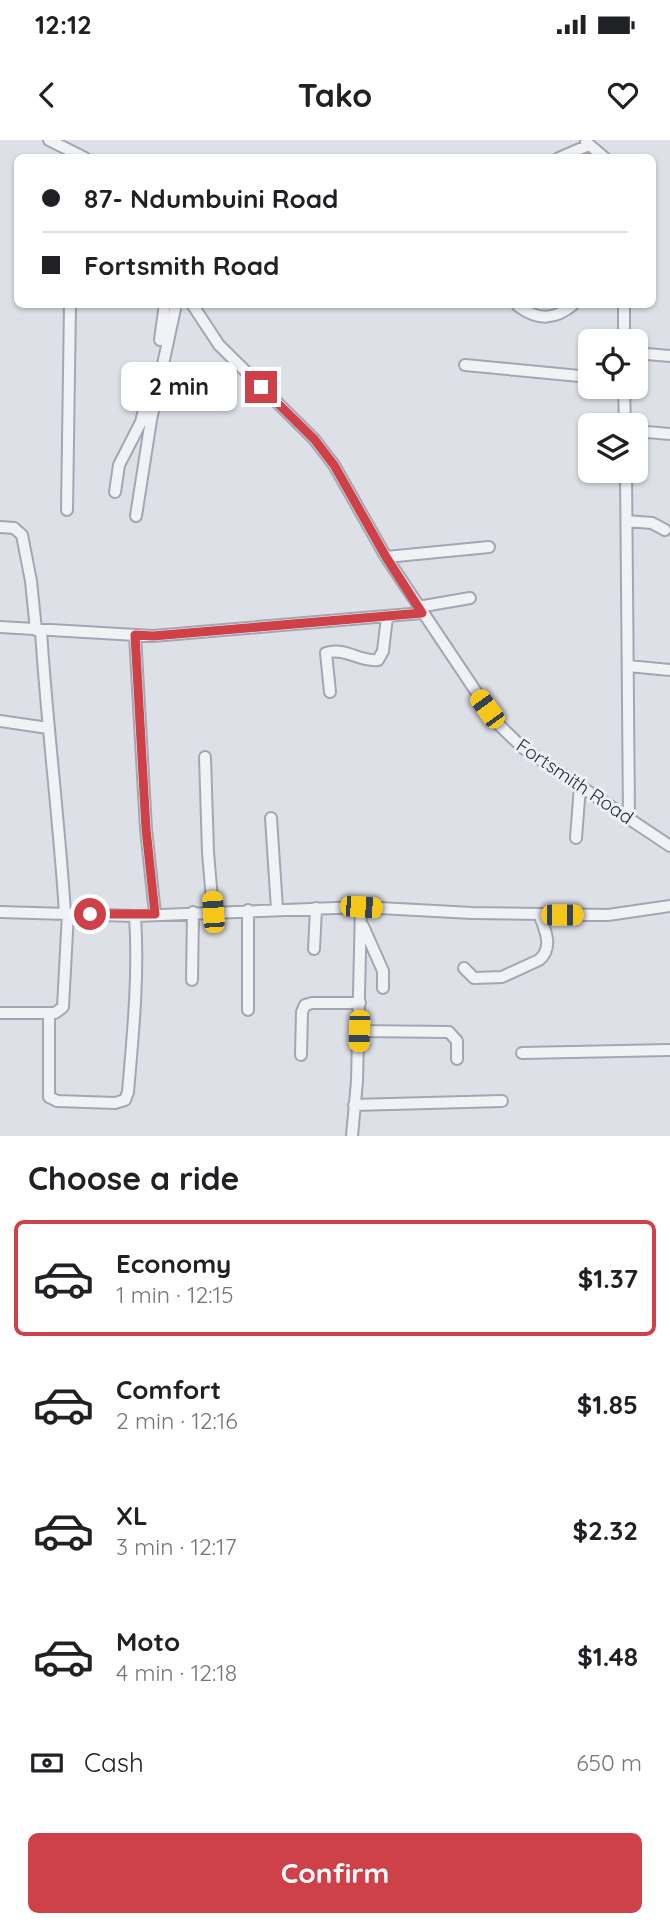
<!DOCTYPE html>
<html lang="en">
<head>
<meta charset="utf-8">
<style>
  :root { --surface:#fff; --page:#f6f6f6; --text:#202124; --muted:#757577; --line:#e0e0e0; --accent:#ce4148 }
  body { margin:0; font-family:Quicksand,sans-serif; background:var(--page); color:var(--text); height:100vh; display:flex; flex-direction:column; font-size:26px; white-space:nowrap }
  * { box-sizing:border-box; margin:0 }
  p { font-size:23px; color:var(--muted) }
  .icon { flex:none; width:38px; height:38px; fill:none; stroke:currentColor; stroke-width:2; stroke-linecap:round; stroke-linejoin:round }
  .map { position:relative; height:996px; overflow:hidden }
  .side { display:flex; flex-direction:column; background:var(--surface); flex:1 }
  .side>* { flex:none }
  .hud { position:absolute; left:14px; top:14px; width:642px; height:154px; border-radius:10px; box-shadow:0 2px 5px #0004; display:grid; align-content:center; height:154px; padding:0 28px; background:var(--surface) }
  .buttons { position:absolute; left:578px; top:189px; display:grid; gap:14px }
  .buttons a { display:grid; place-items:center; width:70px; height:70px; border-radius:10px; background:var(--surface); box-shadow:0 2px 5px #0004; font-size:35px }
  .end { position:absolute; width:32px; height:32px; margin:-16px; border:9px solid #ce4148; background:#fff; box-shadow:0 0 0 4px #fff }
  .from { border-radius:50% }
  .bubble { position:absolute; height:49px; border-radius:10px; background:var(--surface); box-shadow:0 2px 5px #0004; font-size:23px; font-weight:800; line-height:49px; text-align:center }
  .car { position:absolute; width:21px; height:42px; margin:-21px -10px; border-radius:9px; box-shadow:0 0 5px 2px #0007; background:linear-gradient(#f5c518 24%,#345 0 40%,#f5c518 0 76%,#345 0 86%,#f5c518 0) }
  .hud b { display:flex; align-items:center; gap:24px; height:66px; font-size:26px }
  .hud b+b { border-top:2px solid var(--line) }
  .hud i { width:18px; height:18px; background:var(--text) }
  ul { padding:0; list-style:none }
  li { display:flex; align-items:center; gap:21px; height:116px; margin:0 14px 10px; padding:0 14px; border:4px solid transparent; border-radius:10px }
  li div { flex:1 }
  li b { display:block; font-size:26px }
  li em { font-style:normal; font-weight:800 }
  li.active { border-color:var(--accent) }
  li>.icon { width:63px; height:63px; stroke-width:1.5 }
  h2 { padding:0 28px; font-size:32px; line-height:84px }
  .pay { display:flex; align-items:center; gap:18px; height:77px; padding:0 28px; font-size:26px }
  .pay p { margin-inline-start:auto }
  .button { display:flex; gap:14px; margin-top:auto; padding:14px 28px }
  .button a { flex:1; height:80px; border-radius:10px; background:var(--accent); color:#fff; font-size:28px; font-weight:800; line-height:80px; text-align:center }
  .status { display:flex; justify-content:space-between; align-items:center; height:49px; padding:0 35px; background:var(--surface); direction:ltr }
  .status svg { height:19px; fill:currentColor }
  header { display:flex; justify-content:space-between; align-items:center; height:91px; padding:0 28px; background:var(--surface); font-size:32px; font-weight:800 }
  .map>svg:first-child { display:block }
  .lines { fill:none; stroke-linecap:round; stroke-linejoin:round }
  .minor-casing { stroke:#a3a7b1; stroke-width:14 }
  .minor { stroke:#f0f2f6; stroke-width:10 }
  .route { stroke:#ce4148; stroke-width:9 }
  .labels { text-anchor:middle; stroke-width:6; stroke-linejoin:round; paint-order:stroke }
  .street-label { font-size:19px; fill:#272d3e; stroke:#edf0f5 }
</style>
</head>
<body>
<div class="status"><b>12:12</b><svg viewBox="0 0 49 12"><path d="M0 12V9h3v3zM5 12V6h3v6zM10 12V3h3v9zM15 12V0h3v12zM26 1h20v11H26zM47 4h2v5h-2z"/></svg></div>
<header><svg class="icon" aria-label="back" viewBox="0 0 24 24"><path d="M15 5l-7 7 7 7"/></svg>Tako<svg class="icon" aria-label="heart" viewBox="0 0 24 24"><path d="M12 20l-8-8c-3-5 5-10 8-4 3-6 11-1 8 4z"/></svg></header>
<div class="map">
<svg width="670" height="996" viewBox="0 0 670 996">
  <rect width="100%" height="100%" fill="#dee0e7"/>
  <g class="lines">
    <g class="minor-casing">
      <path id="minor" d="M49 0 85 18
        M586 2 605 18
        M559 18 589 5
        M192 164 219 205 314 299 334 325 386 417 497 583 523 608 670 706
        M518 166C538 181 555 180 574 164
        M160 200 165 164
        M624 201V164
        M635 213 670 216
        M465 225 590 237
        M624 247 625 285
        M635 291 670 294
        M626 331 629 678
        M115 352 119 325 141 282 149 250
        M67 370 70 164
        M136 376 151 280 176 164
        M627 381 652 383 665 390
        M0 387 14 388 22 395 31 441 36 490
        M386 417 489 407
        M418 467 470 458
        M0 487 153 496 422 473
        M41 491C47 585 59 679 65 773
        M135 495 146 689 155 774
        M628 526 670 530
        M330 552 326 513C346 507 359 522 378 520L383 511 387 477
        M0 581 48 588
        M205 617 208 712 213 772
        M271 678 277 769
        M576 698 580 646
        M248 770V870
        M0 772 135 776 361 767 472 773 608 775 670 766
        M363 786 383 831V848
        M314 809 316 768
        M464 828 474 838 502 837 539 820C554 808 545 789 539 774
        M192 840 193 772
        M0 873H55L63 867 68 773
        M49 873V957L57 961 115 963 125 960 128 952C133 894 139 834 135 776
        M359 891 449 892 457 901V919
        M522 913 670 910
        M301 915 302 872 305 865 312 863H360
        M354 965 502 961
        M352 996 357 941 361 767"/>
    </g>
    <use href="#minor" class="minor"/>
  </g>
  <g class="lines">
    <path class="route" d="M90 774H155L146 689 135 495 153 496 422 473 386 417 334 325 314 299 261 247"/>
  </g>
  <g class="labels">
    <g class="street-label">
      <text transform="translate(575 641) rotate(34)" y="7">Fortsmith Road</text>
    </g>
  </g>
</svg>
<div class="buttons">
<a><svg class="icon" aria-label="locate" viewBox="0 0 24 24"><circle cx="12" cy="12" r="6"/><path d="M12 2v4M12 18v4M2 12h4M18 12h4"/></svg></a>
<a><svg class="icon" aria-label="layers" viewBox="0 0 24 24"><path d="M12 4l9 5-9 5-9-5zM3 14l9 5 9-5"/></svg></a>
</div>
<i class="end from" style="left:90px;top:774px"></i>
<i class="end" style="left:261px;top:247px"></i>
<div class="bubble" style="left:121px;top:222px;width:116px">2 min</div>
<i class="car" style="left:487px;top:569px;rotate:324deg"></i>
<i class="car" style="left:361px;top:767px;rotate:94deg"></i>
<i class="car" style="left:213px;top:772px;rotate:356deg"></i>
<i class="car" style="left:562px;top:775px;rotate:90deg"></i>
<i class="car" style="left:359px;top:891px;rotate:182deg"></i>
<div class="hud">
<b><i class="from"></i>87- Ndumbuini Road</b>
<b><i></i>Fortsmith Road</b>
</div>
</div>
<section class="side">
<h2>Choose a ride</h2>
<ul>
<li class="active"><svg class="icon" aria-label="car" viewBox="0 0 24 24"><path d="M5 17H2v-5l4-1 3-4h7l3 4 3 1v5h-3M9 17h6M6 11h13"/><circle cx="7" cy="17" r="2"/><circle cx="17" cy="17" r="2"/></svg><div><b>Economy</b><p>1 min · 12:15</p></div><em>$1.37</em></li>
<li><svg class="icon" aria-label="car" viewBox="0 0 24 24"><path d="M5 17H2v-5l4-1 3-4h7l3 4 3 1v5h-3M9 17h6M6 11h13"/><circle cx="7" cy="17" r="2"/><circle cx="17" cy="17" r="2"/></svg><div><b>Comfort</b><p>2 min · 12:16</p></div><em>$1.85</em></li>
<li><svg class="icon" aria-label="car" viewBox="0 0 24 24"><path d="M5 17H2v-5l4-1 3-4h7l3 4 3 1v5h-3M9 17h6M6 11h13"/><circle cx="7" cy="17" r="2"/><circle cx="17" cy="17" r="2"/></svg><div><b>XL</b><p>3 min · 12:17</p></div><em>$2.32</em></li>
<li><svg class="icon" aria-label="car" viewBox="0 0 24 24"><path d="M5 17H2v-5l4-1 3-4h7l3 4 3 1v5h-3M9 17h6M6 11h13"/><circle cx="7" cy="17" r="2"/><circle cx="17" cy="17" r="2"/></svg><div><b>Moto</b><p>4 min · 12:18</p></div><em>$1.48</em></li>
</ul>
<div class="pay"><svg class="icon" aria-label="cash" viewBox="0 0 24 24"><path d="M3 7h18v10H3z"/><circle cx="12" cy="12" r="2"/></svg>Cash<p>650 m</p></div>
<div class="button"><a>Confirm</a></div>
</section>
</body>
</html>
